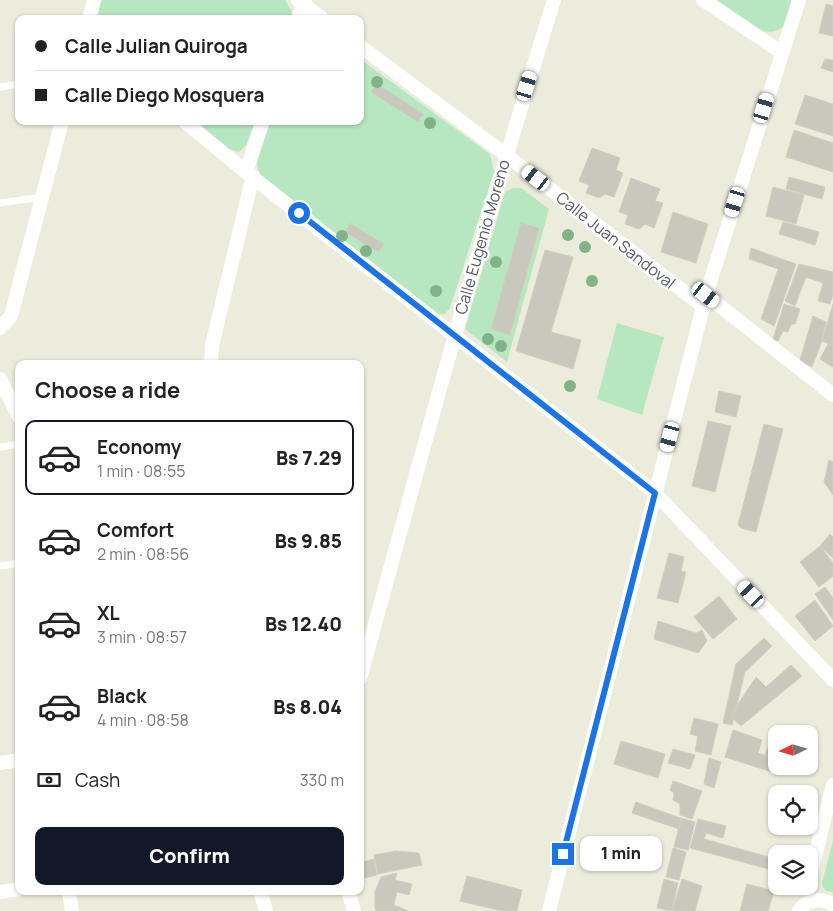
<!DOCTYPE html>
<html lang="en">
<head>
<meta charset="utf-8">
<style>
  :root { --surface:#fff; --page:#f6f6f6; --text:#222; --muted:#767676; --line:#e0e0e0; --accent:#111827 }
  body { margin:0; font-family:Manrope,sans-serif; background:var(--page); color:var(--text); height:100vh; display:flex; flex-direction:column; font-size:19px; white-space:nowrap }
  * { box-sizing:border-box; margin:0 }
  p { font-size:16px; color:var(--muted) }
  .icon { flex:none; width:28px; height:28px; fill:none; stroke:currentColor; stroke-width:2; stroke-linecap:round; stroke-linejoin:round }
  .map { position:relative; flex:1; overflow:hidden }
  .sheet { position:absolute; left:15px; top:360px; width:349px; height:535px; display:flex; flex-direction:column; background:var(--surface); border-radius:10px; box-shadow:0 1px 4px #0004 }
  .sheet>* { flex:none }
  .hud { position:absolute; left:15px; top:15px; width:349px; height:110px; border-radius:10px; box-shadow:0 1px 4px #0004; display:grid; align-content:center; height:110px; padding:0 20px; background:var(--surface) }
  .needle { width:32px; rotate:265deg }
  .fabs { position:absolute; left:768px; top:725px; display:grid; gap:10px }
  .fabs a { display:grid; place-items:center; width:50px; height:50px; border-radius:10px; background:var(--surface); box-shadow:0 1px 4px #0004; font-size:25px }
  .end { position:absolute; width:22px; height:22px; margin:-11px; border:6px solid #1a73e8; background:#fff; box-shadow:0 0 0 2px #fff }
  .from { border-radius:50% }
  .bubble { position:absolute; height:35px; border-radius:10px; background:var(--surface); box-shadow:0 1px 4px #0004; font-size:16px; font-weight:800; line-height:35px; text-align:center }
  .car { position:absolute; width:15px; height:30px; margin:-15px -8px; border-radius:6px; box-shadow:0 0 4px 1px #0007; background:linear-gradient(#fff 24%,#345 0 40%,#fff 0 76%,#345 0 86%,#fff 0) }
  .hud b { display:flex; align-items:center; gap:18px; height:48px; font-size:19px }
  .hud b+b { border-top:1px solid var(--line) }
  .hud i { width:12px; height:12px; background:var(--text) }
  ul { padding:0; list-style:none }
  li { display:flex; align-items:center; gap:15px; height:75px; margin:0 10px 8px; padding:0 10px; border:2px solid transparent; border-radius:10px }
  li div { flex:1 }
  li b { display:block; font-size:19px }
  li em { font-style:normal; font-weight:800 }
  li.selected { border-color:var(--accent) }
  li>.icon { width:45px; height:45px; stroke-width:1.5 }
  h2 { padding:0 20px; font-size:22px; line-height:60px }
  .pay { display:flex; align-items:center; gap:12px; height:55px; padding:0 20px; font-size:19px }
  .pay p { margin-inline-start:auto }
  .primary-button { display:flex; gap:10px; margin-top:auto; padding:10px 20px }
  .primary-button a { flex:1; height:58px; border-radius:10px; background:var(--accent); color:#fff; font-size:20px; font-weight:800; line-height:58px; text-align:center }
  .map>svg:first-child { display:block }
  .green { fill:#b7e7c1 }
  .building { fill:#c9c8bd; stroke:#d1cfbc }
  .lines { fill:none; stroke-linecap:round; stroke-linejoin:round }
  .lane { stroke:#fff; stroke-width:7 }
  .street { stroke:#fff; stroke-width:14 }
  .tree { fill:#82b388 }
  .route { stroke:#1a73e8; stroke-width:6 }
  .labels { text-anchor:middle; stroke-width:5; stroke-linejoin:round; paint-order:stroke }
  .street-label { font-size:16px; fill:#575961; stroke:#fff }
</style>
</head>
<body>
<div class="map">
<svg width="833" height="911" viewBox="0 0 833 911">
  <rect width="100%" height="100%" fill="#ececdd"/>
  <path class="green" d="M100 0H285L291 10 292 19H98Z
    M717 0H795C789 18 785 36 762 31Z
    M360 59 490 154 494 172 450 308 445 314H438L263 178C249 161 264 138 270 121H360Z
    M195 121H255L246 145 239 152 229 149Z
    M513 188H521L549 209 507 362 465 329 505 192Z
    M617 323 664 337 642 415 597 399Z
    M833 841V892L826 891 823 887 822 882Z"/>
  <path class="building" d="M826 4 833 6V36L819 33Z
    M825 59 833 60V72L821 68Z
    M377 84 423 114 418 122 371 92Z
    M805 95 833 104V136L795 124Z
    M794 130 833 143V172L786 157Z
    M592 148 620 158 616 170 623 173 614 197 605 194 599 198 586 193 589 185 579 181Z
    M789 177 825 187 822 199 786 189Z
    M631 178 660 189 655 201 663 203 654 228 645 224 639 229 625 224 628 215 619 212Z
    M773 187 804 195 796 224 766 216Z
    M673 212 708 224 696 263 661 252Z
    M783 222 819 232 815 245 779 234Z
    M350 223 384 244 378 252 345 232Z
    M521 223 539 228 510 335 491 329Z
    M751 248 796 264 774 326 761 319 778 269 749 259Z
    M545 250 573 257 551 332 581 340 573 369 516 351Z
    M799 264 833 272V294L830 304 818 301 823 283 806 277 795 306 785 301Z
    M784 304 800 309 795 324H791L788 332 783 331 778 341 773 339Z
    M833 304V345L822 341Z
    M813 316 826 322 822 341 812 367 800 360Z
    M830 340 833 342V367L820 359Z
    M719 391 741 396 736 417 715 412Z
    M708 421 731 426 715 492 692 486Z
    M764 424 783 429 756 532 741 528 738 525Z
    M829 460 833 462V495L824 482Z
    M830 534 833 537V558L820 546Z
    M820 546 833 563V576L819 587 800 562Z
    M669 553 684 557 681 571 686 572 678 603 657 598Z
    M825 587 833 598V620L815 594Z
    M719 596 737 619 713 639 694 617Z
    M815 600 833 626 815 641 795 616Z
    M658 621 696 633 702 630 707 641 698 653 654 639Z
    M764 638 772 646 745 672 732 725 723 723 736 664Z
    M791 665 802 676 741 726 730 716 756 677 766 687Z
    M694 718 718 724 711 755 695 751 698 736 690 734Z
    M733 730 762 740 758 753 776 759 772 772 725 757Z
    M773 735 776 736V759L765 755Z
    M621 741 665 754 658 778 614 764Z
    M809 748 818 751 810 771 796 766H809Z
    M673 749 695 755 690 769 668 763Z
    M709 758 721 762 714 788 704 784Z
    M673 781 702 791 692 819 680 815V804L673 800 674 793 670 790Z
    M636 802 683 819 679 829 632 813Z
    M681 818 695 822 688 850 674 847Z
    M698 819 726 826 723 838 706 833 704 839 776 859V871L690 848Z
    M673 848 686 852 679 880 666 877Z
    M396 851 419 853 422 865 378 874 374 855Z
    M374 859 377 875 360 879V863Z
    M397 873 395 880 412 884 409 895 397 892 394 905 408 911H377L375 909V892L381 877Z
    M467 876 522 890 517 911H502L460 901Z
    M664 879 678 883 672 911 657 908Z
    M682 879 702 886 695 911H672Z
    M747 884 774 891 768 911H740Z"/>
  <g class="lines">
    <path class="lane" d="M0 87 19 84
      M0 203 42 197
      M0 447 19 444
      M0 566 19 563"/>
    <path class="street" d="M298 0 323 19
      M703 0 781 52
      M89 19 94 0
      M298 19 305 0
      M360 46 506 155 704 307
      M184 121 246 172 655 493 833 680
      M246 172 263 121
      M706 295 833 395
      M0 328 11 316 62 121
      M211 364 212 345 253 176
      M0 379 19 417
      M360 679C422 452 484 225 554 0
      M0 763 19 760
      M809 880 833 785
      M69 891 72 911
      M260 891 266 911
      M348 891 354 911
      M0 892 19 889
      M549 911 706 295 799 0
      M799 911C807 899 822 897 833 905"/>
  </g>
  <g class="tree">
    <circle cx="377" cy="82" r="6"/>
    <circle cx="430" cy="123" r="6"/>
    <circle cx="568" cy="235" r="6"/>
    <circle cx="342" cy="236" r="6"/>
    <circle cx="585" cy="247" r="6"/>
    <circle cx="366" cy="251" r="6"/>
    <circle cx="496" cy="262" r="6"/>
    <circle cx="592" cy="281" r="6"/>
    <circle cx="436" cy="291" r="6"/>
    <circle cx="488" cy="339" r="6"/>
    <circle cx="501" cy="346" r="6"/>
    <circle cx="570" cy="386" r="6"/>
  </g>
  <g class="lines">
    <path class="route" d="M299 213 655 493 563 854"/>
  </g>
  <g class="labels">
    <g class="street-label">
      <text transform="translate(482 237) rotate(-74)" y="6">Calle Eugenio Moreno</text>
      <text transform="translate(616 240) rotate(38)" y="6">Calle Juan Sandoval</text>
    </g>
  </g>
</svg>
<div class="fabs">
<a><svg class="needle" viewBox="-14 -14 28 28"><path d="M0-13l5 13h-10z" fill="#e53935"/><path d="M0 13l5-13h-10z" fill="#767676"/></svg></a>
<a><svg class="icon" aria-label="locate" viewBox="0 0 24 24"><circle cx="12" cy="12" r="6"/><path d="M12 2v4M12 18v4M2 12h4M18 12h4"/></svg></a>
<a><svg class="icon" aria-label="layers" viewBox="0 0 24 24"><path d="M12 4l9 5-9 5-9-5zM3 14l9 5 9-5"/></svg></a>
</div>
<i class="end from" style="left:299px;top:213px"></i>
<i class="end" style="left:563px;top:854px"></i>
<div class="bubble" style="left:580px;top:836px;width:82px">1 min</div>
<i class="car" style="left:527px;top:86px;rotate:17deg"></i>
<i class="car" style="left:764px;top:108px;rotate:17deg"></i>
<i class="car" style="left:536px;top:178px;rotate:308deg"></i>
<i class="car" style="left:735px;top:202px;rotate:197deg"></i>
<i class="car" style="left:706px;top:295px;rotate:128deg"></i>
<i class="car" style="left:670px;top:437px;rotate:195deg"></i>
<i class="car" style="left:751px;top:594px;rotate:317deg"></i>
<div class="hud">
<b><i class="from"></i>Calle Julian Quiroga</b>
<b><i></i>Calle Diego Mosquera</b>
</div>
<section class="sheet">
<h2>Choose a ride</h2>
<ul>
<li class="selected"><svg class="icon" aria-label="car" viewBox="0 0 24 24"><path d="M5 17H2v-5l4-1 3-4h7l3 4 3 1v5h-3M9 17h6M6 11h13"/><circle cx="7" cy="17" r="2"/><circle cx="17" cy="17" r="2"/></svg><div><b>Economy</b><p>1 min · 08:55</p></div><em>Bs 7.29</em></li>
<li><svg class="icon" aria-label="car" viewBox="0 0 24 24"><path d="M5 17H2v-5l4-1 3-4h7l3 4 3 1v5h-3M9 17h6M6 11h13"/><circle cx="7" cy="17" r="2"/><circle cx="17" cy="17" r="2"/></svg><div><b>Comfort</b><p>2 min · 08:56</p></div><em>Bs 9.85</em></li>
<li><svg class="icon" aria-label="car" viewBox="0 0 24 24"><path d="M5 17H2v-5l4-1 3-4h7l3 4 3 1v5h-3M9 17h6M6 11h13"/><circle cx="7" cy="17" r="2"/><circle cx="17" cy="17" r="2"/></svg><div><b>XL</b><p>3 min · 08:57</p></div><em>Bs 12.40</em></li>
<li><svg class="icon" aria-label="car" viewBox="0 0 24 24"><path d="M5 17H2v-5l4-1 3-4h7l3 4 3 1v5h-3M9 17h6M6 11h13"/><circle cx="7" cy="17" r="2"/><circle cx="17" cy="17" r="2"/></svg><div><b>Black</b><p>4 min · 08:58</p></div><em>Bs 8.04</em></li>
</ul>
<div class="pay"><svg class="icon" aria-label="cash" viewBox="0 0 24 24"><path d="M3 7h18v10H3z"/><circle cx="12" cy="12" r="2"/></svg>Cash<p>330 m</p></div>
<div class="primary-button"><a>Confirm</a></div>
</section>
</div>
</body>
</html>
